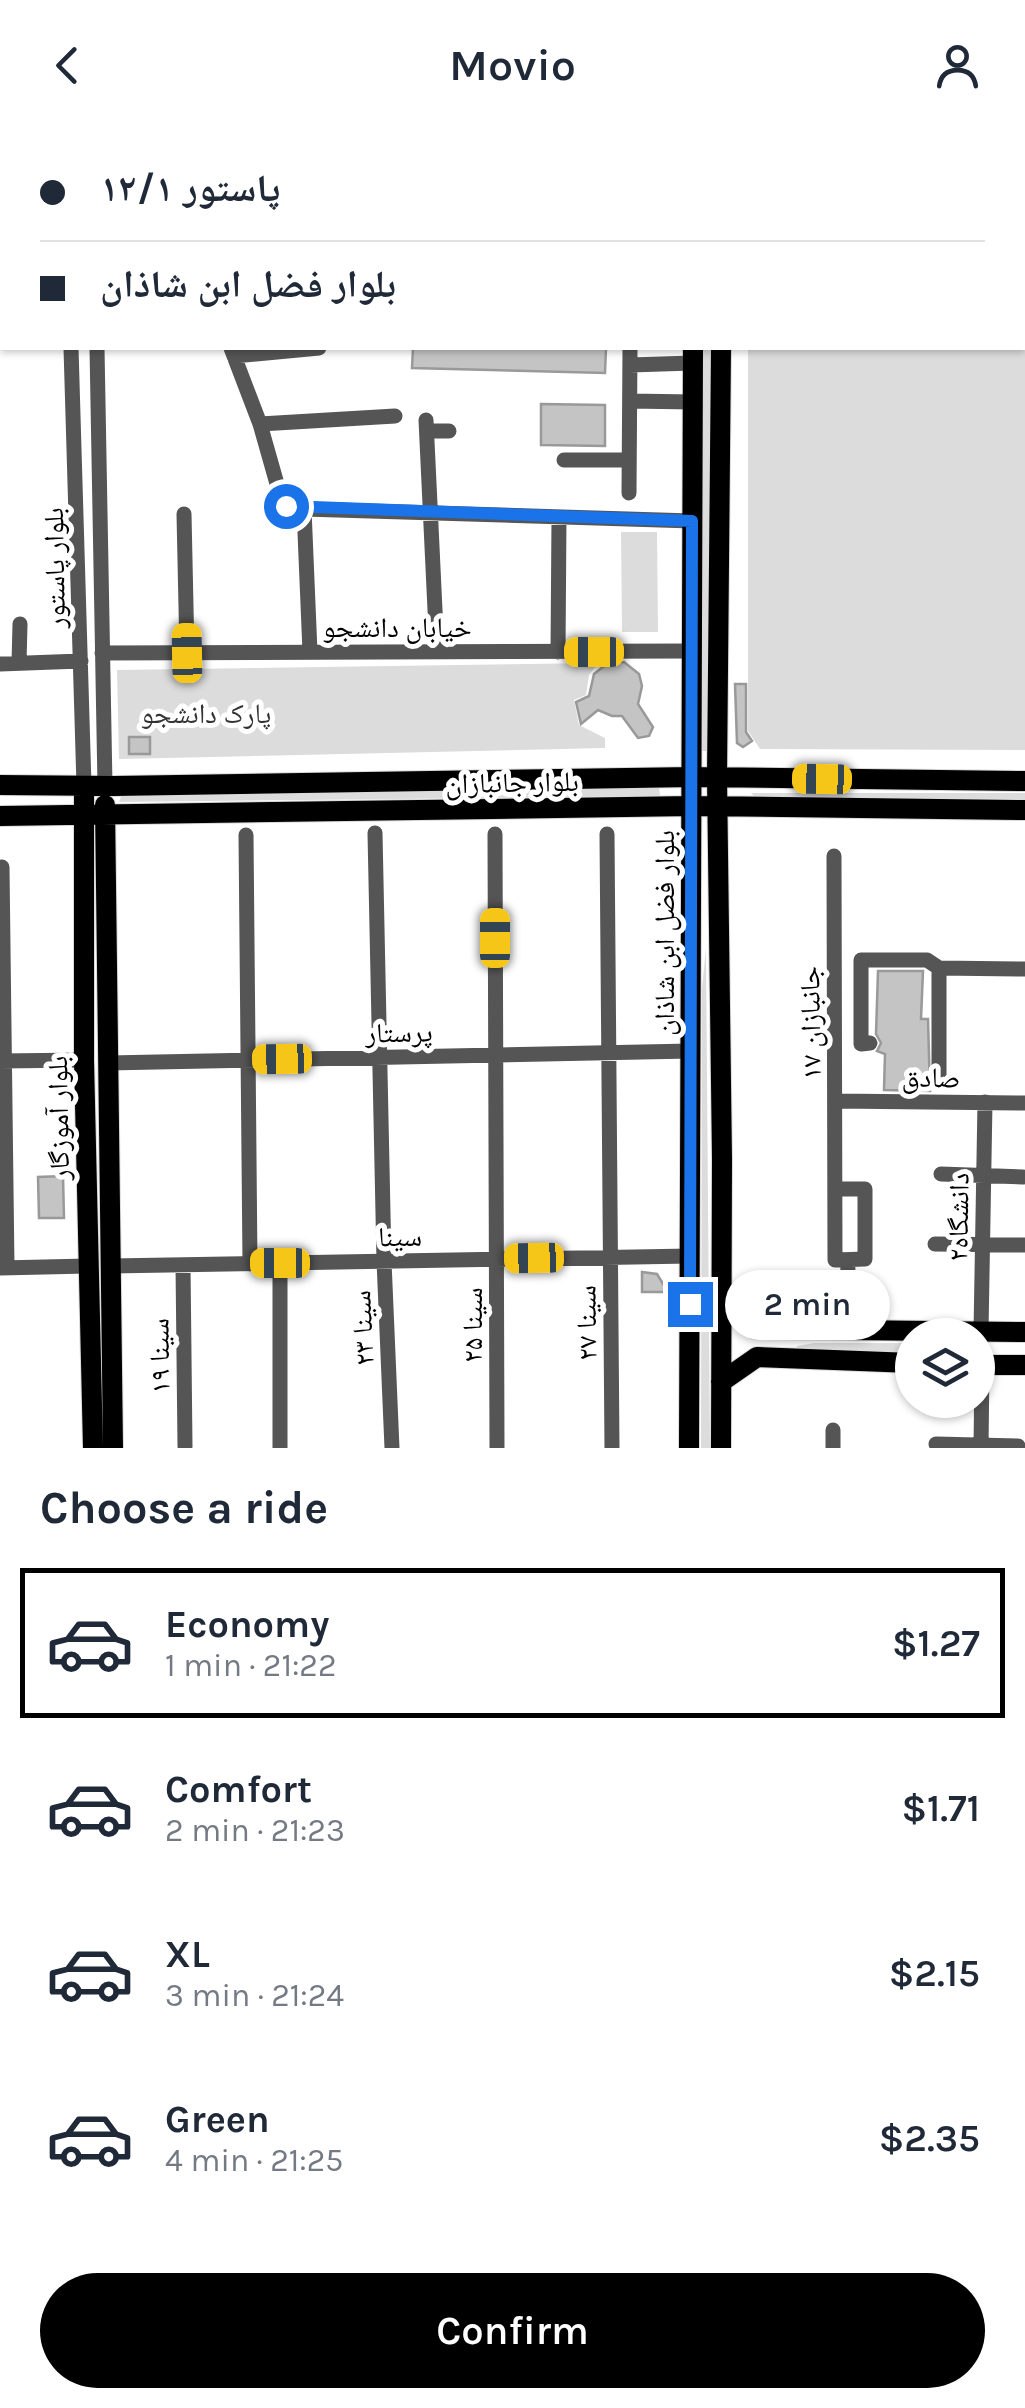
<!DOCTYPE html>
<html lang="en">
<head>
<meta charset="utf-8">
<style>
  :root { --surface:#fff; --page:#f6f6f7; --text:#1f2937; --muted:#747a83; --line:#e0e1e3; --accent:#000 }
  body { margin:0; font-family:Karla,"Noto Naskh Arabic",sans-serif; background:var(--page); color:var(--text); height:100vh; display:flex; flex-direction:column; font-size:38px; white-space:nowrap }
  * { box-sizing:border-box; margin:0 }
  p { font-size:32px; color:var(--muted) }
  .icon { flex:none; width:55px; height:55px; fill:none; stroke:currentColor; stroke-width:2; stroke-linecap:round; stroke-linejoin:round }
  .map { position:relative; height:1318px; overflow:hidden }
  .drawer { display:flex; flex-direction:column; background:var(--surface); flex:1 }
  .drawer>* { flex:none }
  .guide { position:absolute; left:0px; top:0px; width:1025px; height:220px; box-shadow:0 2px 8px #0004; display:grid; align-content:center; height:220px; padding:0 40px; background:var(--surface) }
  .controls { position:absolute; left:895px; top:1188px; display:grid; gap:20px }
  .controls a { display:grid; place-items:center; width:100px; height:100px; border-radius:50%; background:var(--surface); box-shadow:0 2px 8px #0004; font-size:50px }
  .end { position:absolute; width:45px; height:45px; margin:-22px; border:12px solid #1a73e8; background:#fff; box-shadow:0 0 0 5px #fff }
  .from { border-radius:50% }
  .bubble { position:absolute; height:70px; border-radius:35px; background:var(--surface); box-shadow:0 2px 8px #0004; font-size:32px; font-weight:600; line-height:70px; text-align:center }
  .car { position:absolute; width:30px; height:60px; margin:-30px -15px; border-radius:12px; box-shadow:0 0 8px 2px #0007; background:linear-gradient(#f5c518 24%,#345 0 40%,#f5c518 0 76%,#345 0 86%,#f5c518 0) }
  .guide b { display:flex; align-items:center; gap:35px; height:95px; font-size:38px }
  .guide b+b { border-top:2px solid var(--line) }
  .guide i { width:25px; height:25px; background:var(--text) }
  ul { padding:0; list-style:none }
  li { display:flex; align-items:center; gap:30px; height:150px; margin:0 20px 15px; padding:0 20px; border:5px solid transparent; border-radius:0px }
  li div { flex:1 }
  li b { display:block; font-size:38px }
  li em { font-style:normal; font-weight:600 }
  li.selected { border-color:var(--accent) }
  li>.icon { width:90px; height:90px; stroke-width:1.5 }
  h2 { padding:0 40px; font-size:45px; line-height:120px }
  .cta { display:flex; gap:20px; margin-top:auto; padding:20px 40px }
  .cta a { flex:1; height:115px; border-radius:60px; background:var(--accent); color:#fff; font-size:40px; font-weight:600; line-height:115px; text-align:center }
  header { display:flex; justify-content:space-between; align-items:center; height:130px; padding:0 40px; background:var(--surface); font-size:45px; font-weight:600 }
  .map>svg:first-child { display:block }
  .green { fill:#dcdcdc }
  .building { fill:#c4c4c4; stroke:#999; stroke-width:2.5 }
  .lines { fill:none; stroke-linecap:round; stroke-linejoin:round }
  .major-casing { stroke:#dbdbdb; stroke-width:22 }
  .minor { stroke:#555; stroke-width:15 }
  .major { stroke:#000; stroke-width:20 }
  .route { stroke:#1a73e8; stroke-width:12 }
  .labels { text-anchor:middle; stroke-width:10; stroke-linejoin:round; paint-order:stroke }
  .street-label { font-size:28px; fill:#000; stroke:#fff }
  .park-label { font-size:28px; fill:#333; stroke:#fff }
</style>
</head>
<body>
<header><svg class="icon" aria-label="back" viewBox="0 0 24 24"><path d="M15 5l-7 7 7 7"/></svg>Movio<svg class="icon" aria-label="person" viewBox="0 0 24 24"><circle cx="12" cy="8" r="4"/><path d="M4 21q1-7 8-7t8 7"/></svg></header>
<div class="map">
<svg width="1025" height="1318" viewBox="0 0 1025 1318">
  <rect width="100%" height="100%" fill="#fff"/>
  <path class="green" d="M748 0H1025V620L760 619 748 601V218H1022V2Z
    M703 218H710L709 621H701Z
    M621 402H657L658 502H622Z
    M598 533 589 545 586 565 574 570 579 595 605 608V618L119 629 117 540Z
    M659 657 660 666 119 672 122 664Z
    M751 663H1025V669L756 668Z
    M706 819 710 1318H701L702 858Z
    M814 1213H912V1222L796 1220 797 1216Z"/>
  <path class="building" d="M413 218H606L605 243 412 238Z
    M541 274 605 275V316L541 315Z
    M624 532 639 544 642 556 638 574 653 597 649 606 638 608 622 586H612L598 580 581 594 576 572 589 566 594 544 608 533Z
    M735 554H746V602L752 611 743 617 737 613Z
    M129 607H150V624H129Z
    M878 841H923L921 889H928L930 961 884 960 885 924 877 921 881 913 876 904Z
    M63 1046 64 1088H39L38 1047Z
    M642 1142 657 1144 668 1162H642Z"/>
  <g class="lines">
    <g class="major-casing">
      <path id="major" d="M694 2V0
        M724 2V0
        M0 655 114 656 693 647 1025 651
        M84 656V930L93 1318
        M105 675 113 1318
        M0 686 692 676 1025 680
        M721 1169 755 1199 1025 1202
        M978 1235H1025
        M721 1252 757 1227 912 1233
        M689 1318 693 218
        M721 1318 722 1029 717 647 721 218"/>
    </g>
    <path class="minor" d="M73 0V2
      M188 0 189 2
      M250 0V2
      M360 2V0
      M554 2V0
      M633 2V0
      M0 71H2
      M71 218 84 656
      M97 218 105 656
      M231 218 260 294 283 375 304 379 692 391
      M234 226 319 218
      M630 235 693 233
      M630 271 693 272
      M426 290 437 522
      M260 294 395 286
      M427 301H449
      M564 330H629
      M629 363 630 218
      M304 379 310 522
      M184 384 187 523
      M558 522 559 387
      M102 523 691 521
      M19 533 20 494
      M0 534 81 531
      M375 703 384 1131 392 1318
      M495 704 497 1318
      M607 704 612 1318
      M246 705 250 1134
      M834 726 835 1130 865 1129V1059H835
      M2 737 7 1138
      M870 913 861 914V830H927L939 838
      M0 931 84 930
      M108 933 691 921
      M939 945V838L1025 839
      M836 971 1025 973
      M941 1044 1023 1047
      M935 1114 1024 1115
      M280 1133V1318
      M183 1135 185 1316
      M111 1136 690 1126
      M0 1138 88 1136
      M847 1200 848 1130
      M981 1202 985 972
      M833 1300V1318
      M936 1314 1018 1316
      M981 1318 982 1235"/>
    <use href="#major" class="major"/>
  </g>
  <g class="lines">
    <path class="route" d="M286 376 692 391 690 1174"/>
  </g>
  <g class="labels">
    <g class="street-label">
      <text transform="translate(54 438) rotate(-91)" y="10">بلوار پاستور</text>
      <text x="397" y="507">خیابان دانشجو</text>
      <text transform="translate(512 652) rotate(-1)" y="10">بلوار جانبازان</text>
      <text transform="translate(664 803) rotate(-90)" y="10">بلوار فضل ابن شاذان</text>
      <text transform="translate(810 893) rotate(-91)" y="10">جانبازان ۱۷</text>
      <text transform="translate(399 902) rotate(-1)" y="10">پرستار</text>
      <text transform="translate(931 947) rotate(1)" y="10">صادق</text>
      <text transform="translate(58 988) rotate(-91)" y="10">بلوار آموزگار</text>
      <text transform="translate(958 1087) rotate(-89)" y="10">دانشگاه۲</text>
      <text transform="translate(400 1106) rotate(-1)" y="10">سینا</text>
      <text transform="translate(586 1193) rotate(-91)" y="10">سینا ۲۷</text>
      <text transform="translate(472 1195) rotate(-90)" y="10">سینا ۲۵</text>
      <text transform="translate(362 1198) rotate(-93)" y="10">سینا ۲۳</text>
      <text transform="translate(159 1226) rotate(-91)" y="10">سینا ۱۹</text>
    </g>
    <g class="park-label">
      <text x="206" y="593">پارک دانشجو</text>
    </g>
  </g>
</svg>
<div class="controls">
<a><svg class="icon" aria-label="layers" viewBox="0 0 24 24"><path d="M12 4l9 5-9 5-9-5zM3 14l9 5 9-5"/></svg></a>
</div>
<i class="end from" style="left:286px;top:376px"></i>
<i class="end" style="left:690px;top:1174px"></i>
<div class="bubble" style="left:725px;top:1140px;width:165px">2 min</div>
<i class="car" style="left:594px;top:522px;rotate:270deg"></i>
<i class="car" style="left:187px;top:523px;rotate:359deg"></i>
<i class="car" style="left:822px;top:649px;rotate:271deg"></i>
<i class="car" style="left:495px;top:808px;rotate:0deg"></i>
<i class="car" style="left:282px;top:929px;rotate:269deg"></i>
<i class="car" style="left:534px;top:1128px;rotate:269deg"></i>
<i class="car" style="left:280px;top:1133px;rotate:270deg"></i>
<div class="guide">
<b><i class="from"></i>پاستور ۱۲/۱</b>
<b><i></i>بلوار فضل ابن شاذان</b>
</div>
</div>
<section class="drawer">
<h2>Choose a ride</h2>
<ul>
<li class="selected"><svg class="icon" aria-label="car" viewBox="0 0 24 24"><path d="M5 17H2v-5l4-1 3-4h7l3 4 3 1v5h-3M9 17h6M6 11h13"/><circle cx="7" cy="17" r="2"/><circle cx="17" cy="17" r="2"/></svg><div><b>Economy</b><p>1 min · 21:22</p></div><em>$1.27</em></li>
<li><svg class="icon" aria-label="car" viewBox="0 0 24 24"><path d="M5 17H2v-5l4-1 3-4h7l3 4 3 1v5h-3M9 17h6M6 11h13"/><circle cx="7" cy="17" r="2"/><circle cx="17" cy="17" r="2"/></svg><div><b>Comfort</b><p>2 min · 21:23</p></div><em>$1.71</em></li>
<li><svg class="icon" aria-label="car" viewBox="0 0 24 24"><path d="M5 17H2v-5l4-1 3-4h7l3 4 3 1v5h-3M9 17h6M6 11h13"/><circle cx="7" cy="17" r="2"/><circle cx="17" cy="17" r="2"/></svg><div><b>XL</b><p>3 min · 21:24</p></div><em>$2.15</em></li>
<li><svg class="icon" aria-label="car" viewBox="0 0 24 24"><path d="M5 17H2v-5l4-1 3-4h7l3 4 3 1v5h-3M9 17h6M6 11h13"/><circle cx="7" cy="17" r="2"/><circle cx="17" cy="17" r="2"/></svg><div><b>Green</b><p>4 min · 21:25</p></div><em>$2.35</em></li>
</ul>
<div class="cta"><a>Confirm</a></div>
</section>
</body>
</html>
